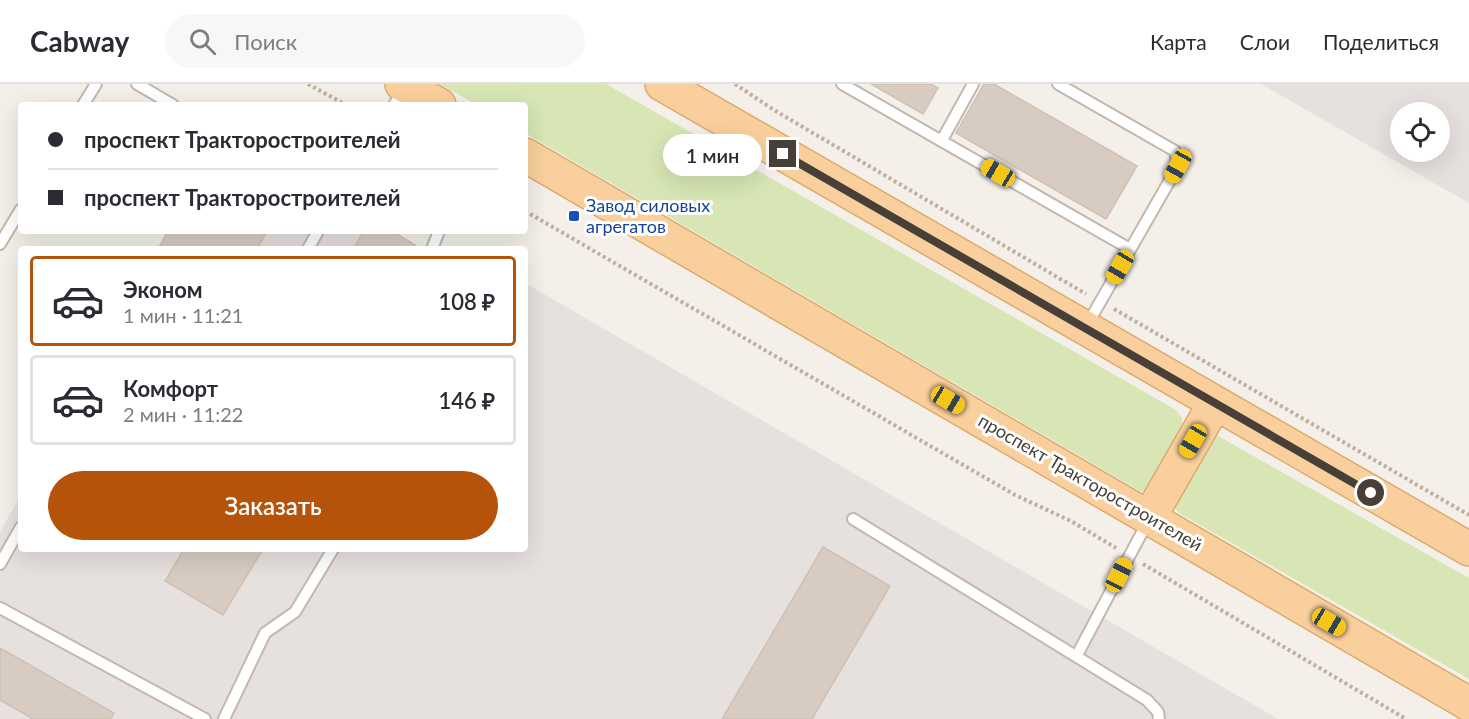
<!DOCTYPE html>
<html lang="ru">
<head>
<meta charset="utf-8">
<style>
  :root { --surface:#fff; --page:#f7f7f7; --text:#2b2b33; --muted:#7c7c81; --line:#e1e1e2; --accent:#b45309 }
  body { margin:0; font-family:Lato,sans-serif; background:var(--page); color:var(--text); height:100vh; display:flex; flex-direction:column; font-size:22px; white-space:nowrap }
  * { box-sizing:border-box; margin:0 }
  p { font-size:20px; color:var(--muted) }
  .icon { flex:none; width:33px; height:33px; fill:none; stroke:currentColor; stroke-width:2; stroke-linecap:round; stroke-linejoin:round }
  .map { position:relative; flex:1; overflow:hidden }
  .drawer { position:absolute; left:18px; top:162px; width:510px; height:306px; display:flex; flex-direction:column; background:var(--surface); border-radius:6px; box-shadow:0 6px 24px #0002 }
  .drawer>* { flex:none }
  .top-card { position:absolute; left:18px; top:18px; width:510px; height:132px; border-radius:6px; box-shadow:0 6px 24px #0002; display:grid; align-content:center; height:132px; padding:0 30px; background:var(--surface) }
  .controls { position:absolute; left:1390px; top:18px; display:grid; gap:12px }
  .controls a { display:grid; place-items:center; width:60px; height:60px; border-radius:50%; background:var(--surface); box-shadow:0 6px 24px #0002; font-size:30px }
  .end { position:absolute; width:27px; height:27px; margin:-14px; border:8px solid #473f38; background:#fff; box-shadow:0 0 0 3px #fff }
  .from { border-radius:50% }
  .bubble { position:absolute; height:42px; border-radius:21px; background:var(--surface); box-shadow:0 6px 24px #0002; font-size:20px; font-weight:600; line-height:42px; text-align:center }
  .car { position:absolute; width:18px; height:36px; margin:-18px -9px; border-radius:8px; box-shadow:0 0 4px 2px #0007; background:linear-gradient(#f5c518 24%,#345 0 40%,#f5c518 0 76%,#345 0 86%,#f5c518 0) }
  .top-card b { display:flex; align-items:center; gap:21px; height:57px; font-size:22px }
  .top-card b+b { border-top:2px solid var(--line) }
  .top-card i { width:15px; height:15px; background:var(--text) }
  ul { padding:10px 0 0; list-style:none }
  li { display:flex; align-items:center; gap:18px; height:90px; margin:0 12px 9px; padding:0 18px; border:3px solid var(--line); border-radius:6px }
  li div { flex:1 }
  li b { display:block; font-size:22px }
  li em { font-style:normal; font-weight:600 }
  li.on { border-color:var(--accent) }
  li>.icon { width:54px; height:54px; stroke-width:1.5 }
  .cta { display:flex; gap:12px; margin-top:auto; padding:12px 30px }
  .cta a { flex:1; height:69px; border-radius:36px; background:var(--accent); color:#fff; font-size:24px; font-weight:600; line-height:69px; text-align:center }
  header { display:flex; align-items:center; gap:36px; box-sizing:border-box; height:84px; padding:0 30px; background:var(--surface); border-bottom:2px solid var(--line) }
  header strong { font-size:28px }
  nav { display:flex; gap:33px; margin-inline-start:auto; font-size:21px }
  .search { width:420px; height:54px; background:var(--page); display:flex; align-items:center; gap:15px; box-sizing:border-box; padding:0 21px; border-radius:33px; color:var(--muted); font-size:22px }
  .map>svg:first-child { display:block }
  .industrial { fill:#e6e1de; fill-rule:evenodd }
  .green { fill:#d7e6b4 }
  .building { fill:#d8ccc2; stroke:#cfc0b3; stroke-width:1.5 }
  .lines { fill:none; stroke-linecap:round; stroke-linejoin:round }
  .service-casing { stroke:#c2b8af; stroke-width:14 }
  .primary-casing { stroke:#deaa6d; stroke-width:36 }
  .path { stroke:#c0ae9e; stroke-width:4; stroke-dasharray:3 3; stroke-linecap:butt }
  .service { stroke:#fff; stroke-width:10 }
  .primary { stroke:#f9d09d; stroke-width:33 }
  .route { stroke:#473f38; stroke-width:8 }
  .transit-dot { fill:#1a4fb4; stroke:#fff; stroke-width:2 }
  .labels { text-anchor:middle; stroke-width:6; stroke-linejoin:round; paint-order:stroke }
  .transit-label { font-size:18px; fill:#164399; stroke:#fff; text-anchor:start }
  .street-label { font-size:18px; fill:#473f38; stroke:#fff }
</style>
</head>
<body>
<header>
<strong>Cabway</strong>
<div class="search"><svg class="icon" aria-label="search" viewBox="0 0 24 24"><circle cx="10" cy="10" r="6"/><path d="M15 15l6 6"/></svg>Поиск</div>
<nav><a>Карта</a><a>Слои</a><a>Поделиться</a></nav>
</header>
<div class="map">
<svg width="1469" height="635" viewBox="0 0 1469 635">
  <rect width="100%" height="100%" fill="#f4efe9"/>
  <path class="industrial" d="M1261 0H1469V119ZM1401 28H1440V68H1401Z
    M168 147H392L423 165H158Z
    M525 199 1278 635H0V448L21 411V465H525Z"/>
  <path class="green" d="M440 0H606L1176 326 1182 334V340L1155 404 1149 408 1140 407 525 49V21H477Z
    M1218 352 1469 494V595L1179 429 1173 421 1210 353Z"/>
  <path class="building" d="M871 0H931L938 4 923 30Z
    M984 0H994L1137 82 1106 135 956 49Z
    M168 147H267L257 165H158Z
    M364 147H392L415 161 413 165H353Z
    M823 463 890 502 812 635H722Z
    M184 465H263L223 531 165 497Z
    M0 564 114 629 111 635H33L0 616Z"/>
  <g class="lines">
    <g class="service-casing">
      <path id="service" d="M137 0 173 21
        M842 0 1130 165
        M1058 0 1175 67 1178 82 1087 241
        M83 21 96 0
        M394 21 404 5
        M942 56 973 0
        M0 160 21 125
        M308 165 318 147
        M432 165 439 147
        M853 435 1147 616 1158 628 1159 635
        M0 480 21 443
        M0 524 205 635
        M1077 571 1148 437
        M224 635 265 549 295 528 333 465"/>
    </g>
    <g class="primary-casing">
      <path id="primary" d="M402 0 439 21
        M662 0 1469 465
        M525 71 1469 620
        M1149 434 1215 319"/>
    </g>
    <path class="path" d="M308 0 346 21
      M735 0 774 26 1086 210
      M525 127 1015 411 1071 437 1116 464
      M1114 225 1469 431
      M1143 480 1406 635"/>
    <use href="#service" class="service"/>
    <use href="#primary" class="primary"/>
  </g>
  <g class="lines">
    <path class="route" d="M783 70 1371 409"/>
  </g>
  <rect class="transit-dot" x="568" y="126" width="12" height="12" rx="3"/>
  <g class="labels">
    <g class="transit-label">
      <text x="586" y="128">Завод силовых<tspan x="586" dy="21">агрегатов</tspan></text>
    </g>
    <g class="street-label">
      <text transform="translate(1090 399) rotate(30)" y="6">проспект Тракторостроителей</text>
    </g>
  </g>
</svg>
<div class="controls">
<a><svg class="icon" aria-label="locate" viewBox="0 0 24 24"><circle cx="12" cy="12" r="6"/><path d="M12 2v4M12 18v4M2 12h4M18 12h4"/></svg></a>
</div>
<i class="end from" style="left:1371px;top:409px"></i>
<i class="end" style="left:783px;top:70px"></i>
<div class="bubble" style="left:663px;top:50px;width:99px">1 мин</div>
<i class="car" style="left:1178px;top:82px;rotate:209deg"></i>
<i class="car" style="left:998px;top:89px;rotate:300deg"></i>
<i class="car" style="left:1120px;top:183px;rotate:210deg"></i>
<i class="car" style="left:948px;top:316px;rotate:120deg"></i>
<i class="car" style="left:1193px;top:357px;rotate:210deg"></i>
<i class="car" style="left:1119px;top:491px;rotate:27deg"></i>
<i class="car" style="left:1329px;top:538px;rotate:120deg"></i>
<div class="top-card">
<b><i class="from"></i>проспект Тракторостроителей</b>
<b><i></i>проспект Тракторостроителей</b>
</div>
<section class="drawer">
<ul>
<li class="on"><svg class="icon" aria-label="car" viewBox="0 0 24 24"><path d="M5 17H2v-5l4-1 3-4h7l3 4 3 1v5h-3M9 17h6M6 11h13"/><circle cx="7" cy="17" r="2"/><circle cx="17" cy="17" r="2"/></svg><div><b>Эконом</b><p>1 мин · 11:21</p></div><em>108 ₽</em></li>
<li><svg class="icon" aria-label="car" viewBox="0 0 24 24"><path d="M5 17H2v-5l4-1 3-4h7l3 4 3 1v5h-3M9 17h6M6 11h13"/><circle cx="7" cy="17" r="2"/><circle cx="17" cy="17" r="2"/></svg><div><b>Комфорт</b><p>2 мин · 11:22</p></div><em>146 ₽</em></li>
</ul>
<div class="cta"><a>Заказать</a></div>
</section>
</div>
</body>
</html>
